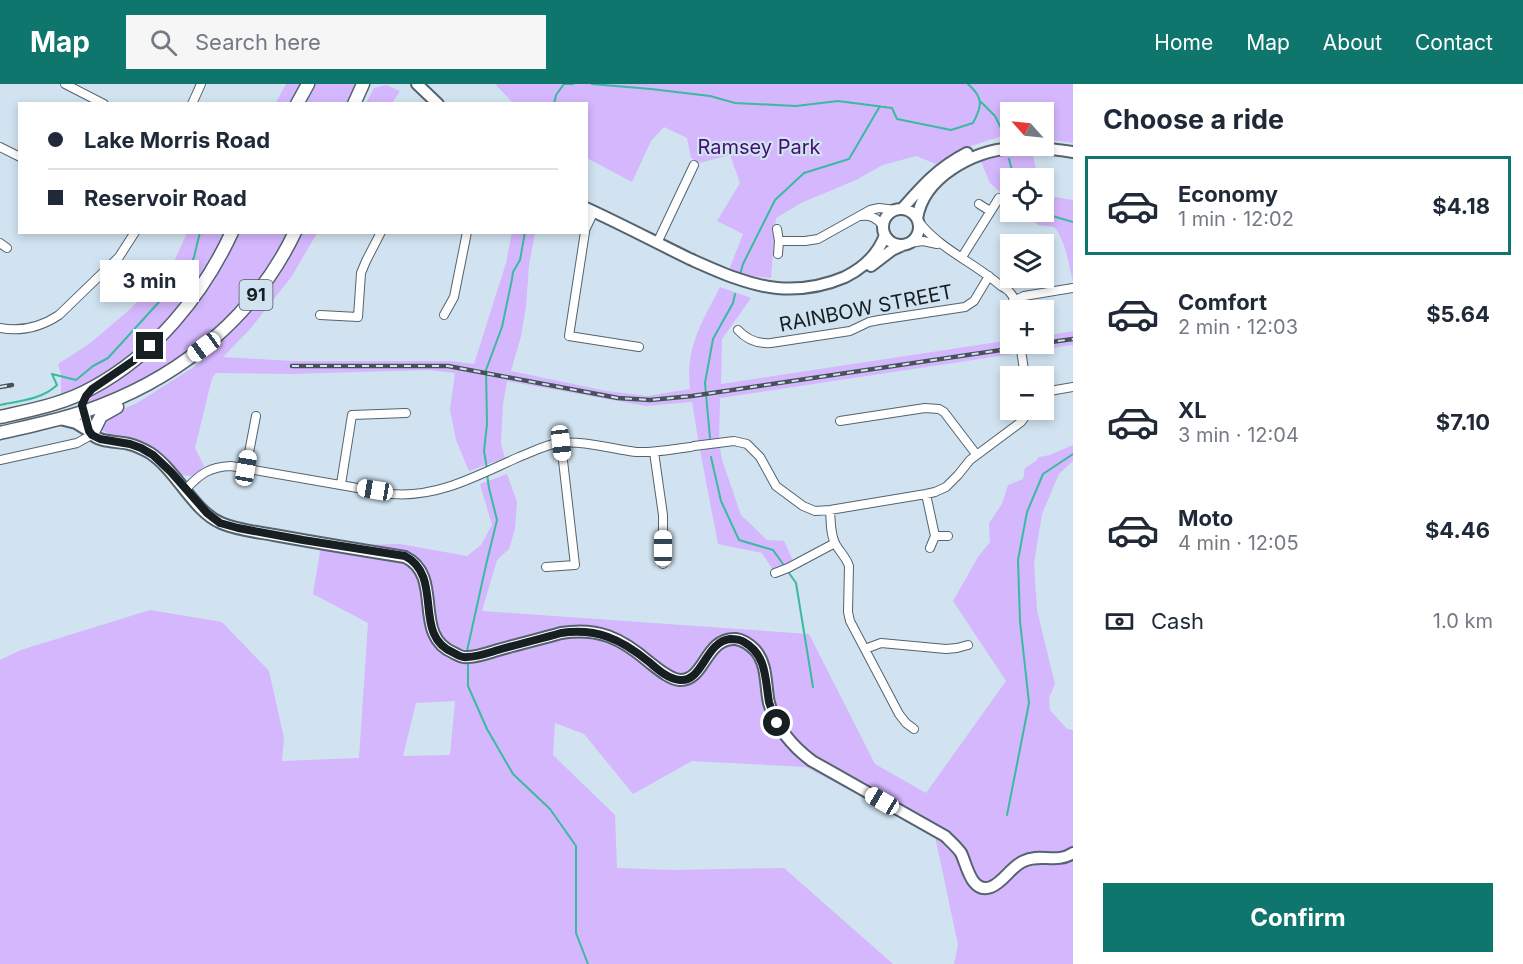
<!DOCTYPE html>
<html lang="en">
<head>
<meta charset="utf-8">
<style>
  :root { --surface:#fff; --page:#f6f6f7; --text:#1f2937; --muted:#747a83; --line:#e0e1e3; --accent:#0f766e }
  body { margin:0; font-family:Inter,sans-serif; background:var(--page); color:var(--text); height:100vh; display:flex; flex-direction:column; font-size:22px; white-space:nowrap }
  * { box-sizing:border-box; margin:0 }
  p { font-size:20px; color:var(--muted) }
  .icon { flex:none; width:33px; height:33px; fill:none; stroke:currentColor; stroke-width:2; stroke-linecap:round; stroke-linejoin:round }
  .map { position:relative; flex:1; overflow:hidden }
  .panel { display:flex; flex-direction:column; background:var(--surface); width:450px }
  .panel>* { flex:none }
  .guide { position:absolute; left:18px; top:18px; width:570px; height:132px; border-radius:0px; box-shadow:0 3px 9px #0003; display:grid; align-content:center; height:132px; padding:0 30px; background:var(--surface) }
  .needle { width:39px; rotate:297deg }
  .buttons { position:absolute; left:1000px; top:18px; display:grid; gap:12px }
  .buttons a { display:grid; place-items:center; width:54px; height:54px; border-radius:0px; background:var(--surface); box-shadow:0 3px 9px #0003; font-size:30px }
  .end { position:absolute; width:27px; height:27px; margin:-14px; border:8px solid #181f23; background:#fff; box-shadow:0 0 0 3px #fff }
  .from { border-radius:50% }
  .bubble { position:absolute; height:42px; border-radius:0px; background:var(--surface); box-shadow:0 3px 9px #0003; font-size:20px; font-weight:700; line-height:42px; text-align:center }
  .car { position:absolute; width:18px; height:36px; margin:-18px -9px; border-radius:8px; box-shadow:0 0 4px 2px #0007; background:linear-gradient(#fff 24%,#345 0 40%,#fff 0 76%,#345 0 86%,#fff 0) }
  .guide b { display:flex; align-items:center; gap:21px; height:57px; font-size:22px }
  .guide b+b { border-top:2px solid var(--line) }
  .guide i { width:15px; height:15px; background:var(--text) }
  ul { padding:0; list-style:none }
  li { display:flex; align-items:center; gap:18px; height:99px; margin:0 12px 9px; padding:0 18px; border:3px solid transparent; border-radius:0px }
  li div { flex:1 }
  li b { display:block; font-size:22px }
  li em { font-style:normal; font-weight:700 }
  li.on { border-color:var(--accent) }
  li>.icon { width:54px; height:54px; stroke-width:1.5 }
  h2 { padding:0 30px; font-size:27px; line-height:72px }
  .pay { display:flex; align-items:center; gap:15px; height:66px; padding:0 30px; font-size:22px }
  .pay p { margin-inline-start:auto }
  .cta { display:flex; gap:12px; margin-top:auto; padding:12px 30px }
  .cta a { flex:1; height:69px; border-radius:0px; background:var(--accent); color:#fff; font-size:24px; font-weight:700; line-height:69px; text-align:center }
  header { display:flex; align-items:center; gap:36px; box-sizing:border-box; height:84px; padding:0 30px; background:var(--accent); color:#fff }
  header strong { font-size:28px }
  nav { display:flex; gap:33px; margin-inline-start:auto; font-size:21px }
  .search { width:420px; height:54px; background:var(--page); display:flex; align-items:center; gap:15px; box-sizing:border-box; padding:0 21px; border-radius:0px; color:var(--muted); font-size:22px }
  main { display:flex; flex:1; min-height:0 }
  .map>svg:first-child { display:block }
  .green { fill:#d4b7fd; fill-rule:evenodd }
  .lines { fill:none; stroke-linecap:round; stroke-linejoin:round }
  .stream { stroke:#3aba9f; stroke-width:2 }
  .street-casing { stroke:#54636e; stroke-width:10 }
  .secondary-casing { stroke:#54636e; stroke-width:14 }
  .primary-casing { stroke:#54636e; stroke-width:15 }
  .street { stroke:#fff; stroke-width:8 }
  .secondary { stroke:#fff; stroke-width:10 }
  .primary { stroke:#fff; stroke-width:12 }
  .rail-casing { stroke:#475157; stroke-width:4.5 }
  .rail { stroke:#d1e3f0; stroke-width:2; stroke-dasharray:7; stroke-linecap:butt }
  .route { stroke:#181f23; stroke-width:8 }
  .labels { text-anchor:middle; stroke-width:4.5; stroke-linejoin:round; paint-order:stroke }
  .shield { fill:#d1e3f0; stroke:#505a60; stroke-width:1.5 }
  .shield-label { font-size:18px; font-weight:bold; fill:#181f23 }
  .park-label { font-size:20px; fill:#43106e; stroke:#d1e3f0 }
  .street-label { font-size:20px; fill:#181f23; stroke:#d1e3f0 }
</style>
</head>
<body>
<header>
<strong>Map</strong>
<div class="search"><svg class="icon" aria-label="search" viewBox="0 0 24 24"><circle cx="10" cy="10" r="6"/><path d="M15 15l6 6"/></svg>Search here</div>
<nav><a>Home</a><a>Map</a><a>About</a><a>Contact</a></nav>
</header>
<main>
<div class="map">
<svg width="1073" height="880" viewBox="0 0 1073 880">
  <rect width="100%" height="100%" fill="#d1e3f0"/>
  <path class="green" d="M286 0H358L349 19 275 20Z
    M495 0H1073V59L1044 55V28H1011V50H1008L968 63 936 80 916 72 883 81 856 96 801 119 776 134 771 194 752 192 729 186 743 150 717 137 740 99 730 71 700 79 691 74 687 54 664 43 651 57 632 98 587 74 586 20 513 19Z
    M386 1 400 7 392 19H366L374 4Z
    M1032 67 1038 94H1011V118L990 99 980 75Z
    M1044 111 1073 116V197C1068 179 1066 157 1054 143L1038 141 1023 128H1044Z
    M512 148 535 149 529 181 526 223 521 252 511 287 607 307 647 312 690 305C685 264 702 238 720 203L751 214 722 255 721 300 1011 256V260H1044V252L1073 247V262L1072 261 720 314 719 358 722 376 741 431 767 456 784 457 795 481 775 489 762 469 718 460 699 361 692 318 646 322 507 297 503 320 501 360 505 374 469 387 456 356 450 326 455 289 429 286 291 290 216 289 212 294 195 364 204 382 192 392 178 391 102 346 105 333 137 319 200 279 263 211 297 149H317L292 192 251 244 223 273 293 277H450L474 280 506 179Z
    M187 149H287L271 180 231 233 159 289 92 319 61 309V290L58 280 89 260 128 227 171 184Z
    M1073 361V377L1059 390 1042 430 1034 479 1037 526 1055 600 1049 614 1050 626 1067 645 1073 646V880H954L958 861 935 752 806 683 692 677 633 710 584 650 555 639 553 671 615 731 617 784 673 786 784 784 893 880H0V576L21 566 150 526 222 538 269 587 284 654 282 677 359 674 368 539 313 510 321 462 400 460 467 472 481 461 492 441 480 400 507 390 517 418 515 445 509 465 497 476 482 527 809 550 875 680 926 709 1006 597 953 517 978 473 990 458 989 439 1002 420 1008 401 1023 395 1025 384 1036 377 1039 373 1050 371ZM455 617 450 671 403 672 416 619Z"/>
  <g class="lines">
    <path class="stream" d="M592 0 651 5 710 12 735 19 796 22 838 17 892 24 897 35 951 46 973 39C982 22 984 14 968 0
      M981 18 995 32 1001 44
      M554 20 556 11 564 0H573
      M1009 75 1014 94
      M1039 128 1073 138
      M740 191 743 180 775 116 804 89 849 75 880 22
      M52 290 76 296 93 282 108 274 169 207 180 193 187 188 194 173 200 148
      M0 321C19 317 43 315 57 301L52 290
      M710 354 705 299 713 255 733 219 735 210
      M711 373 721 417 739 456 773 466 783 480
      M487 385 484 367 487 340 486 286 502 243 512 195 513 188 520 176 525 148
      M789 489 796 499 813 603
      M467 567 486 481 497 436 489 404 487 390
      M468 579V602L487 645 513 690 550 725 576 762V849L588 880
      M1007 731 1029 619 1020 537 1018 476 1027 428 1043 390 1073 370"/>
    <g class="street-casing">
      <path id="street" d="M65 0 104 20
        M192 20 201 0
        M0 63 20 73
        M979 120 990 127
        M861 132C871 131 877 134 883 142
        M919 138C941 166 975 179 1001 202 1011 206 1016 217 1018 226
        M586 144 594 127
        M777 145 779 157
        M585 148 569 252 639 263
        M0 159 7 164
        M657 159 694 81
        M910 159 923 157 937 160
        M778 170 779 157H805L818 155 870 126 879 124 896 126
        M962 173 999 114
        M1013 217 1024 212 1073 204
        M320 231 358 233 361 189 366 177 381 148
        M444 231 454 213 467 148
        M0 244C22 248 41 243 59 231L119 173 135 148
        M738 246C747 256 757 260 771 259L850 247 869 238 879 236 965 223 974 217 989 192
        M1020 260 1025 292
        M1044 308 1073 303
        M840 337 925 324 939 325 944 328 976 370
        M694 362 734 357 747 360 760 373 776 402 803 422 815 427 830 426 926 410 935 408 946 403 958 391 970 376 1021 338 1030 326
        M654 368 663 431V480
        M0 376 77 359 95 349
        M246 384 256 332
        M341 400 352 331 406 329
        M186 405C200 390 209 383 231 382L392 410C438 414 478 391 519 373 532 368 545 361 558 359 583 356 612 365 636 368 655 369 673 365 691 363
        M926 410 935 452 930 464
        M830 426C831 437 830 451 836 461 840 468 846 473 849 482L848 528 850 537 899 630 906 639 914 645
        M935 452H948
        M546 483 575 481 561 359
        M775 489 788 484 835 459
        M865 565 881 559 946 565 957 564 968 561"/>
    </g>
    <g class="secondary-casing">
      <path id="secondary" d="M417 0 438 20
        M586 124C621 140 655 158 690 175 717 187 747 201 777 204 800 206 824 202 845 193 863 184 878 171 885 151
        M883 143a18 18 0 1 1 36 0a18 18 0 1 1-36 0Z
        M902 125C923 101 938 84 967 69
        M917 135C923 93 973 67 1012 64 1033 62 1053 65 1073 68
        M871 182 892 166 903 161
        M84 328C86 334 87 343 91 349 98 359 118 357 129 360 137 362 143 365 150 369 177 387 193 427 221 439 237 446 257 448 274 451 318 459 361 466 405 473 445 492 411 552 454 569 458 571 462 574 467 573 477 573 488 569 498 566 519 560 540 555 561 549 598 543 621 554 649 578 658 585 669 595 680 596 705 597 705 553 736 555 743 556 750 561 755 566 768 581 765 601 769 619 775 642 793 663 812 677L945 752C950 757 957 763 961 769 967 781 971 810 991 803 1004 798 1011 782 1024 777 1040 769 1057 780 1073 769
        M60 335 76 339 89 347"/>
    </g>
    <g class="primary-casing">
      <path id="primary" d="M297 20 308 0
        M354 20 363 0
        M0 333C31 326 64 320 92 304 154 271 203 211 232 148
        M94 346 101 332 117 323
        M0 349C34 341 69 334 102 321 185 289 256 230 295 148"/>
    </g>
    <use href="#street" class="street"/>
    <use href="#secondary" class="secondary"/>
    <use href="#primary" class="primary"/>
    <g class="rail-casing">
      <path id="rail" d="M1044 259 1073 255
        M292 282H448L618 314 650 316 692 312 1041 260
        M0 303 12 301"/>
    </g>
    <use href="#rail" class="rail"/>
  </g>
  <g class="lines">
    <path class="route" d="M150 262 133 277 92 305 86 312 82 321 89 347 92 351 100 355 130 360 141 364 153 371 171 388 207 429 220 439 238 444 303 456 405 472C445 493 411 552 454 569 458 571 462 574 467 573 477 573 488 569 498 566 519 560 540 555 561 549 597 544 621 555 649 578 657 585 668 595 680 596 703 598 705 558 730 555 735 555 740 555 744 558 767 571 765 595 769 618 771 625 774 632 777 639"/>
  </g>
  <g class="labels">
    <rect class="shield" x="239.5" y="196" width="33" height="30" rx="4.5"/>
    <g class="shield-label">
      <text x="256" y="217">91</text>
    </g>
    <g class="park-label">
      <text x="759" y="70">Ramsey Park</text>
    </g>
    <g class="street-label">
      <text transform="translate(866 224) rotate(-11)" y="7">RAINBOW STREET</text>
    </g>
  </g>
</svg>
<div class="buttons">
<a><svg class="needle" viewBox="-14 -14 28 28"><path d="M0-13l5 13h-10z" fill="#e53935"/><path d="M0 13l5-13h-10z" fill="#747a83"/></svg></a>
<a><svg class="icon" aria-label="locate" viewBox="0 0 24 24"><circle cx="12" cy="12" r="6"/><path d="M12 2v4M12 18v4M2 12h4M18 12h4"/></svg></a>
<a><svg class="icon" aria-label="layers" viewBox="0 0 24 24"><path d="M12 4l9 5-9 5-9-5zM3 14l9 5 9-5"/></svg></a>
<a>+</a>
<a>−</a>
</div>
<i class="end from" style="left:777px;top:639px"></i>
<i class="end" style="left:150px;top:262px"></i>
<div class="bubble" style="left:100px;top:176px;width:99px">3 min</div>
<i class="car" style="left:204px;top:263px;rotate:234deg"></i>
<i class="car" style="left:561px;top:359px;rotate:173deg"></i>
<i class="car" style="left:246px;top:384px;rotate:10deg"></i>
<i class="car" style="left:375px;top:406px;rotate:280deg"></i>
<i class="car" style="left:663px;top:464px;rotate:0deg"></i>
<i class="car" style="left:882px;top:717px;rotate:300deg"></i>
<div class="guide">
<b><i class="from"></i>Lake Morris Road</b>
<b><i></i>Reservoir Road</b>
</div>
</div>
<section class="panel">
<h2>Choose a ride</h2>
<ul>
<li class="on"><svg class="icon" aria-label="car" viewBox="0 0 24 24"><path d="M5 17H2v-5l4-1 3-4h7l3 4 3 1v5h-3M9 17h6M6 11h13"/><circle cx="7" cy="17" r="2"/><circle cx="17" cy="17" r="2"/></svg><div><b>Economy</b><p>1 min · 12:02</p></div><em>$4.18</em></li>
<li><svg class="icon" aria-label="car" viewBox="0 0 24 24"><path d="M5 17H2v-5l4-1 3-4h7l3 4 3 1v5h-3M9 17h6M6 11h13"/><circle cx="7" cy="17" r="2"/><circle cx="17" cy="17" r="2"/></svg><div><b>Comfort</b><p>2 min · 12:03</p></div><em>$5.64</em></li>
<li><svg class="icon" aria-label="car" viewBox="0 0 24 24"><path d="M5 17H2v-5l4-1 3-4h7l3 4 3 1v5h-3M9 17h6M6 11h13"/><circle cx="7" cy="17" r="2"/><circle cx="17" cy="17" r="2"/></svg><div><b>XL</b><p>3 min · 12:04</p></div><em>$7.10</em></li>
<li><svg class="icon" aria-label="car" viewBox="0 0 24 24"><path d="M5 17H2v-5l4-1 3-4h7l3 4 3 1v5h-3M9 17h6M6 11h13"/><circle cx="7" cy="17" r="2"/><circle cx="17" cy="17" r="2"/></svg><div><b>Moto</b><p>4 min · 12:05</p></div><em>$4.46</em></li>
</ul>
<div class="pay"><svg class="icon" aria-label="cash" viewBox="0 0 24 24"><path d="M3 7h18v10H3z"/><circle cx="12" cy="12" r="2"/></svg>Cash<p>1.0 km</p></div>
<div class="cta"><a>Confirm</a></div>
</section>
</main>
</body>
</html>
